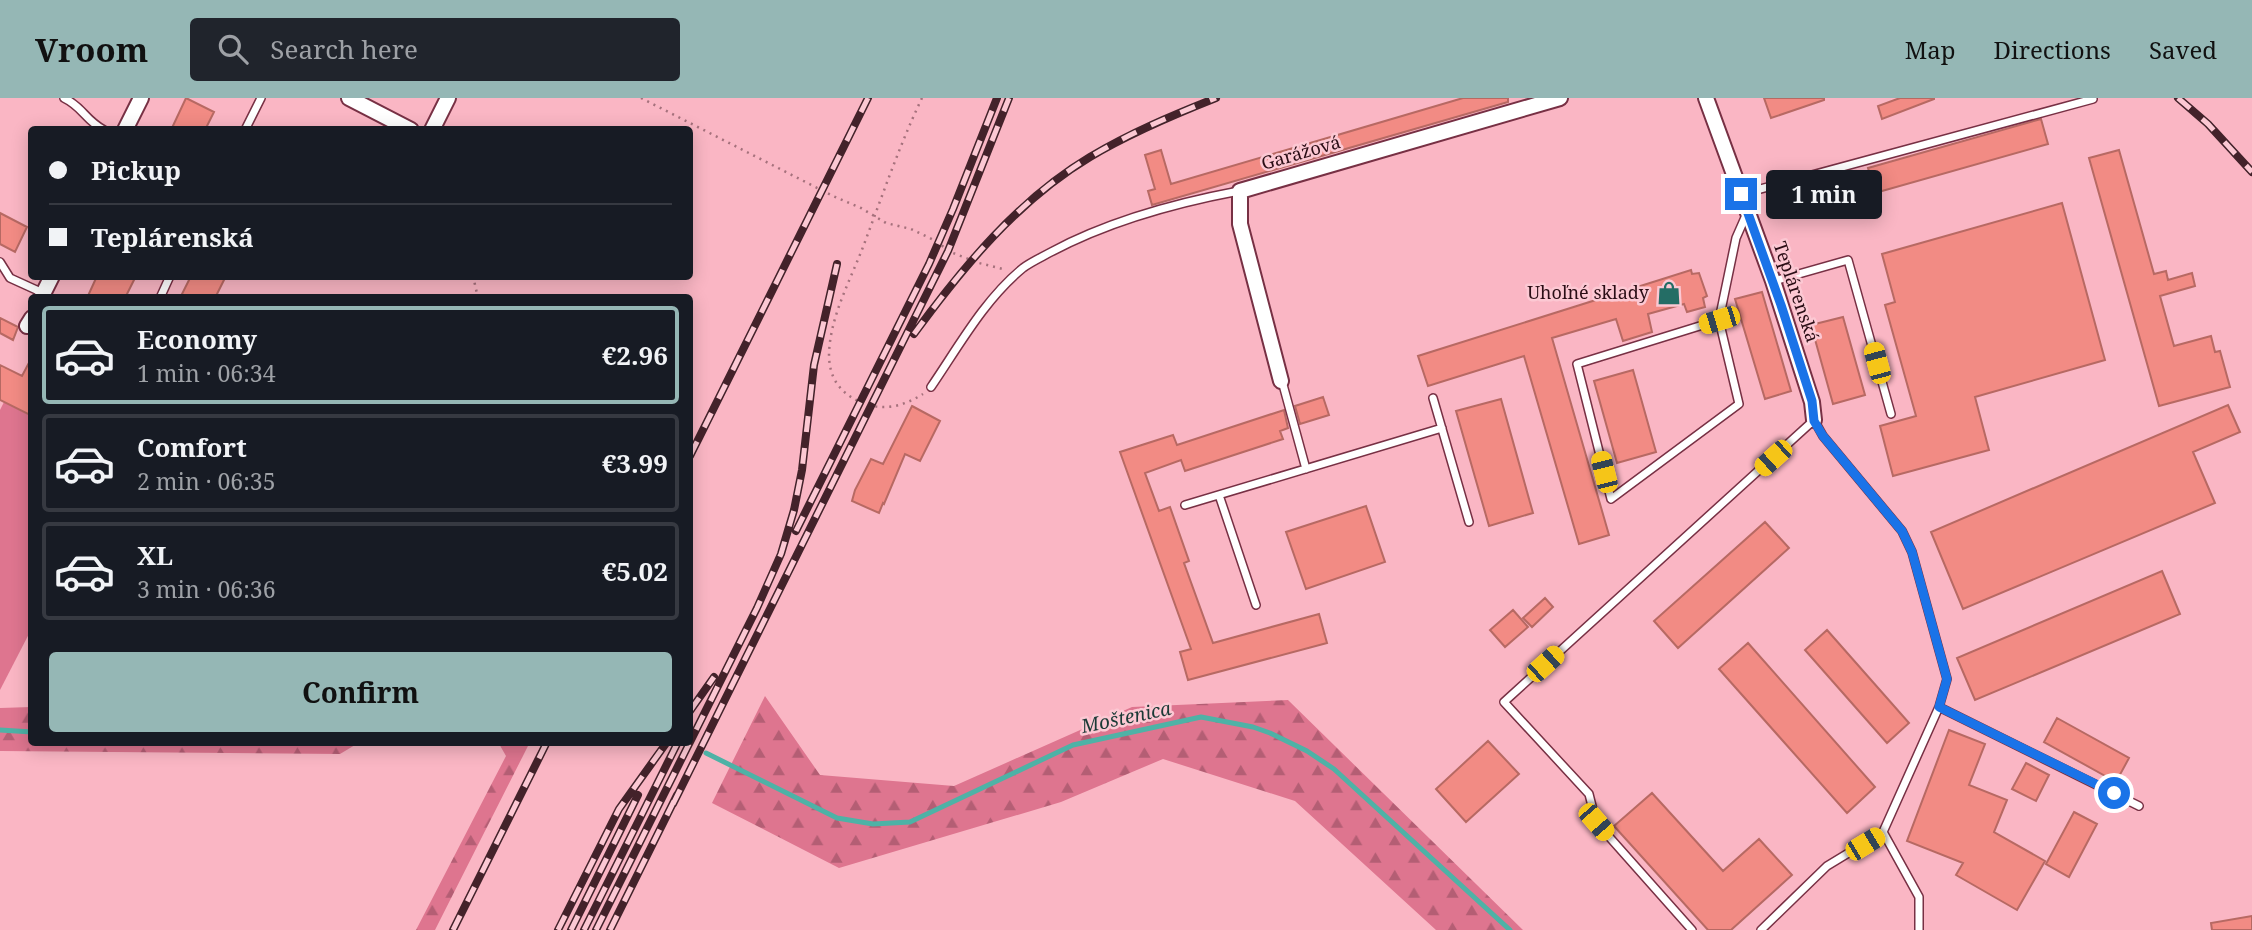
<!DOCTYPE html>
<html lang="en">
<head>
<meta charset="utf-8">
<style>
  :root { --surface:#171b24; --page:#20242c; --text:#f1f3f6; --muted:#9ea1a6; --line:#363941; --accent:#95b7b5 }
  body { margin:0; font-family:"Noto Serif",serif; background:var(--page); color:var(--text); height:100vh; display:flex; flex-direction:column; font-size:26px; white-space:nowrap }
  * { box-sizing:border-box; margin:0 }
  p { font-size:23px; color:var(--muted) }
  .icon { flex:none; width:38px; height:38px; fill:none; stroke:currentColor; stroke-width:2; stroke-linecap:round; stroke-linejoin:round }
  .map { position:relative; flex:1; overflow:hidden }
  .panel { position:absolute; left:28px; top:196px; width:665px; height:452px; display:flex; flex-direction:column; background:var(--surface); border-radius:7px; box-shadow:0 4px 18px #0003 }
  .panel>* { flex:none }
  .guide { position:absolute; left:28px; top:28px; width:665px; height:154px; border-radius:7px; box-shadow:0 4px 18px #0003; display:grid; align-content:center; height:154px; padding:0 21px; background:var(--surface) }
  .end { position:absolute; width:32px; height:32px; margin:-16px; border:9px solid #1a73e8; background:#fff; box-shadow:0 0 0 4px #fff }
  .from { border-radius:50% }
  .bubble { position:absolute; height:49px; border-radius:7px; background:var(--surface); box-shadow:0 4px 18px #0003; font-size:23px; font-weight:700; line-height:49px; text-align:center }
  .car { position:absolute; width:21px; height:42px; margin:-21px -10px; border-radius:9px; box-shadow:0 0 5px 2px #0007; background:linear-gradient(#f5c518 24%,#345 0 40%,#f5c518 0 76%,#345 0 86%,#f5c518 0) }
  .guide b { display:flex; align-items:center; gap:24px; height:66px; font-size:26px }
  .guide b+b { border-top:2px solid var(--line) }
  .guide i { width:18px; height:18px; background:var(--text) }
  ul { padding:12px 0 0; list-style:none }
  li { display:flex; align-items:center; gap:21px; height:98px; margin:0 14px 10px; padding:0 7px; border:4px solid var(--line); border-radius:7px }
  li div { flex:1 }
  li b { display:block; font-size:26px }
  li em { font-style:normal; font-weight:700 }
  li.selected { border-color:var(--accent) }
  li>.icon { width:63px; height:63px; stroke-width:1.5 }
  .primary-button { display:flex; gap:14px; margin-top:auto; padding:14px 21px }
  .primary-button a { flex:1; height:80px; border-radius:7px; background:var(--accent); color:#111; font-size:28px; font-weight:700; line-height:80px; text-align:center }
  header { display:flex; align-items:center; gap:42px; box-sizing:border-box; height:98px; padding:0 35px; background:var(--accent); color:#111 }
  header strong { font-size:33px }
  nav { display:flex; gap:38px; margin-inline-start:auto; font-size:24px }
  .search { width:490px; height:63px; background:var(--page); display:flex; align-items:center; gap:18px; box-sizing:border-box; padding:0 24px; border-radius:7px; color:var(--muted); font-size:26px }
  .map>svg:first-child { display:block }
  .forest { fill:url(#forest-firs) }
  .garden { fill:#de758f }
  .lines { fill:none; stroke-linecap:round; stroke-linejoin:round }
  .stream { stroke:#4eb2a6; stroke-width:5 }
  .building { fill:#f28b84; stroke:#b76963; stroke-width:2 }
  .lane-casing { stroke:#773044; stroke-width:10 }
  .street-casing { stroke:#773044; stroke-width:18 }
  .path { stroke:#a5717c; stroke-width:2.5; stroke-dasharray:2 5; stroke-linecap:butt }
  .lane { stroke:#fff; stroke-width:7 }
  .street { stroke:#fff; stroke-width:14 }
  .rail-casing { stroke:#43222a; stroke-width:8 }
  .rail { stroke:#fcc8d3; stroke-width:5; stroke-dasharray:16; stroke-linecap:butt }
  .route { stroke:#1a73e8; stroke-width:9 }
  .labels { text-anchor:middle; stroke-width:5; stroke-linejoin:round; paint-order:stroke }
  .street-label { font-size:18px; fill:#2a0d15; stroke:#fcc8d3 }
  .poi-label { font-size:18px; fill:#2a0d15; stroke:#fcc8d3; text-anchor:end }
  .water-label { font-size:19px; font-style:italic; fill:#1b3a36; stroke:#fcc8d3 }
</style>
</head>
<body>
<header>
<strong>Vroom</strong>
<div class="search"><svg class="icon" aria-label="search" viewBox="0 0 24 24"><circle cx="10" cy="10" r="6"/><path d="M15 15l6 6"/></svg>Search here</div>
<nav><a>Map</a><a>Directions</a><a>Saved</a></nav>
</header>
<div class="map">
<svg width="2252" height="832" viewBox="0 0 2252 832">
  <defs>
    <pattern id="forest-firs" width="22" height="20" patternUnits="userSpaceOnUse" patternTransform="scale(1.75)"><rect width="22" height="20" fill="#de758f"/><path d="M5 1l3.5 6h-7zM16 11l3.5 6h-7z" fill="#b45e74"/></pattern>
  </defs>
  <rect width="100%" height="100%" fill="#fab6c4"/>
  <path class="forest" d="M765 598 820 677 954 688 1132 609 1288 602 1523 832H1436L1295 703 1163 661 1061 704 839 770 712 705Z
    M31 609 32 644H360L340 656 0 653V610Z
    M498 644H530L435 832H416L506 658Z"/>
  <path class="garden" d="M4 304 31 318 32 530 0 592V312Z"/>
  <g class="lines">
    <path class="stream" d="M0 632 32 634
      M706 655 837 720 873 726 910 724 1073 647 1201 619 1253 629 1270 635 1307 653 1334 671 1510 832"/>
  </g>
  <path class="building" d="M186 0 214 14 205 32H171Z
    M1463 0H1508V4L1152 107 1148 93 1155 91 1145 57 1161 52 1171 86Z
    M1764 0H1824V2L1771 20Z
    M1900 0H1934V1L1882 21 1878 8Z
    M2041 21 2048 46 1875 95 1868 70Z
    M2119 52 2154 176 2166 173 2168 182 2192 175 2195 188 2160 198 2174 248 2211 238 2215 254 2220 253 2230 289 2159 308 2089 60Z
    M1820 86 1824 100 1775 115 1771 101Z
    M2062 105 2105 262 1975 299 1989 352 1893 378 1880 328 1916 318 1885 207 1895 204 1882 156Z
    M0 115 27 129 15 154 0 146Z
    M1691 172 1692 176 1699 175 1707 198 1703 200 1705 209 1687 214 1684 206 1648 216 1652 234 1623 243 1616 221 1552 240 1609 437 1579 446 1524 258 1428 288 1418 258Z
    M97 178H136L125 200H87Z
    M191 178H226L215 200H180Z
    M1762 194 1791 293 1765 301 1735 201Z
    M1843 219 1865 297 1833 306 1811 227Z
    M0 220 18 229 13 242 0 235Z
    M32 259V318L0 302V267L22 278Z
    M1633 272 1656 354 1617 365 1594 283Z
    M1323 299 1329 317 1300 326 1295 308Z
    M1501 301 1533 415 1489 428 1456 313Z
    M2228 307 2240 334 2193 354 2215 405 1963 511 1931 434Z
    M912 308 940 323 920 363 905 356 884 406 883 405 879 415 852 403 855 392 871 361 883 366Z
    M1284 312 1288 330 1280 333 1283 341 1185 373 1181 362 1145 375 1159 413 1170 409 1189 463 1184 465 1213 545 1319 516 1327 545 1188 582 1180 554 1191 551 1120 354 1173 337 1177 347Z
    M1366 408 1385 464 1306 491 1286 434Z
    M1765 424 1789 450 1678 550 1654 523Z
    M2162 473 2180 516 1975 602 1957 560Z
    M1545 500 1553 509 1532 529 1523 520Z
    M1513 512 1528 529 1505 549 1490 532Z
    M1827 532 1909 625 1887 645 1805 552Z
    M1748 545 1875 689 1847 715 1719 571Z
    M2057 620 2129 660 2116 684 2044 644Z
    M1949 632 1985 646 1969 687 2007 702 1994 734 2045 763 2017 812 1956 777 1963 765 1907 743Z
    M1488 643 1519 676 1466 724 1436 691Z
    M2026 665 2049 677 2036 703 2012 691Z
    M1652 695 1723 773 1759 741 1792 777 1731 832H1708L1614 728Z
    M2074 714 2097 726 2069 779 2046 766Z
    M2252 818V832H2212L2211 825Z"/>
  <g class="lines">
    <g class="lane-casing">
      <path id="lane" d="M64 0C83 9 85 22 104 32
        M245 32 261 0
        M1742 96 2093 1
        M0 164 10 180 43 195
        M1774 183 1848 162 1891 316
        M160 200 170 178
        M1719 222 1739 306 1611 401 1577 266 1719 222 1736 140 1747 115
        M1282 283 1306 371
        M931 289C959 248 984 202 1023 170 1031 164 1042 159 1051 154 1109 123 1175 105 1239 93
        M1433 300 1469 424
        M1219 397 1256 507
        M1185 407 1442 330
        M1939 609 2139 708
        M1692 832 1596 724 1589 696 1504 604 1814 322 1823 338 1902 433 1912 454 1947 581 1939 609 1883 734 1919 799V832
        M1761 832 1827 768 1883 734"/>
    </g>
    <g class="street-casing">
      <path id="street" d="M349 0 411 32
        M1706 0 1773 183 1812 304 1814 322
        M125 32 141 0
        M432 32 448 0
        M41 200 52 178
        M27 228 32 220
        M1281 283 1240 126V93L1560 0"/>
    </g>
    <path class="path" d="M641 0 833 98 861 110 886 125 911 131 938 144 948 153 979 165 1003 171
      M922 0C899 48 882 99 863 149 850 183 830 219 829 256 829 278 838 293 858 303 882 314 902 309 923 296
      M473 178 478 200"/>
    <use href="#lane" class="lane"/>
    <use href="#street" class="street"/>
    <g class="rail-casing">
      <path id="rail" d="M2178 0 2208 26 2252 74
        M914 236C963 169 1018 102 1090 59 1130 35 1173 17 1216 0
        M690 358 868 0
        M796 433 929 166 953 111 997 0
        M690 613 714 579
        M673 706 948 153 1009 0
        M453 832 547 644
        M558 832 619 711 667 644
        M571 832 638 697
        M584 832 678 644
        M596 832 757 510 781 456 794 412 802 372 814 267 837 166
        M610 832 677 697"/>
    </g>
    <use href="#rail" class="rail"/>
  </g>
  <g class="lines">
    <path class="route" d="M1741 96 1781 207 1812 303 1814 323 1823 338 1902 433 1912 454 1947 581 1939 609 2114 695"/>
  </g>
  <defs>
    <g id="shop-bare" transform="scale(1.89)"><path d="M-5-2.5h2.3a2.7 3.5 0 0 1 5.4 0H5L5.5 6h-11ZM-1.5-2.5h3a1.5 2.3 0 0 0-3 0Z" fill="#246d65" stroke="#fcc8d3" stroke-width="2.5" paint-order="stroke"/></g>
  </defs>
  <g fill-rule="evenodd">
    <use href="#shop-bare" x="1669" y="195"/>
  </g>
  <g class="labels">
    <g class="street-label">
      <text transform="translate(1301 55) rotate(-16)" y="6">Garážová</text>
      <text transform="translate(1796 194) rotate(71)" y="6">Teplárenská</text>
    </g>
    <g class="poi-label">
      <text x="1649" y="201">Uhoľné sklady</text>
    </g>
    <g class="water-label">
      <text transform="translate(1126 619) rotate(-12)" y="7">Moštenica</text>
    </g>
  </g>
</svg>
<i class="end from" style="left:2114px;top:695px"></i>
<i class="end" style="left:1741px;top:96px"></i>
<div class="bubble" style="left:1766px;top:72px;width:116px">1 min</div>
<i class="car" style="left:1719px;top:222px;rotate:253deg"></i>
<i class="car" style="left:1877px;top:265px;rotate:345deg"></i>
<i class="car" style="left:1773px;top:360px;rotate:228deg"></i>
<i class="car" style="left:1604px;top:374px;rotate:346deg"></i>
<i class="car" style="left:1545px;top:566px;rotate:48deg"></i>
<i class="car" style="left:1596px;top:724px;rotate:139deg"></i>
<i class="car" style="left:1865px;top:746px;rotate:59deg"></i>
<div class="guide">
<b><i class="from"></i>Pickup</b>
<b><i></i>Teplárenská</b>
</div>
<section class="panel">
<ul>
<li class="selected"><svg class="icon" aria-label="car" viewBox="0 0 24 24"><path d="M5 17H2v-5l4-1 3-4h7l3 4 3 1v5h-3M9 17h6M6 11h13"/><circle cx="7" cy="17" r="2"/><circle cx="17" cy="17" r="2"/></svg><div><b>Economy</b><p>1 min · 06:34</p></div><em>€2.96</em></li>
<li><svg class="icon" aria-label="car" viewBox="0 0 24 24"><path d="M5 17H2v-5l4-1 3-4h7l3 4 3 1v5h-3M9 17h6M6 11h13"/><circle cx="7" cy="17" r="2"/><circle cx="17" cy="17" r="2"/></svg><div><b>Comfort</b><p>2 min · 06:35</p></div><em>€3.99</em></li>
<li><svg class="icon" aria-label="car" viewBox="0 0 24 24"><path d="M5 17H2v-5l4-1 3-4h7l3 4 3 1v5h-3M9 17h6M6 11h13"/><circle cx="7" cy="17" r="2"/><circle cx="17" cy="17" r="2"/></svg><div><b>XL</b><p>3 min · 06:36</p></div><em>€5.02</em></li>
</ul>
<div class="primary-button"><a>Confirm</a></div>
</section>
</div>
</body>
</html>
